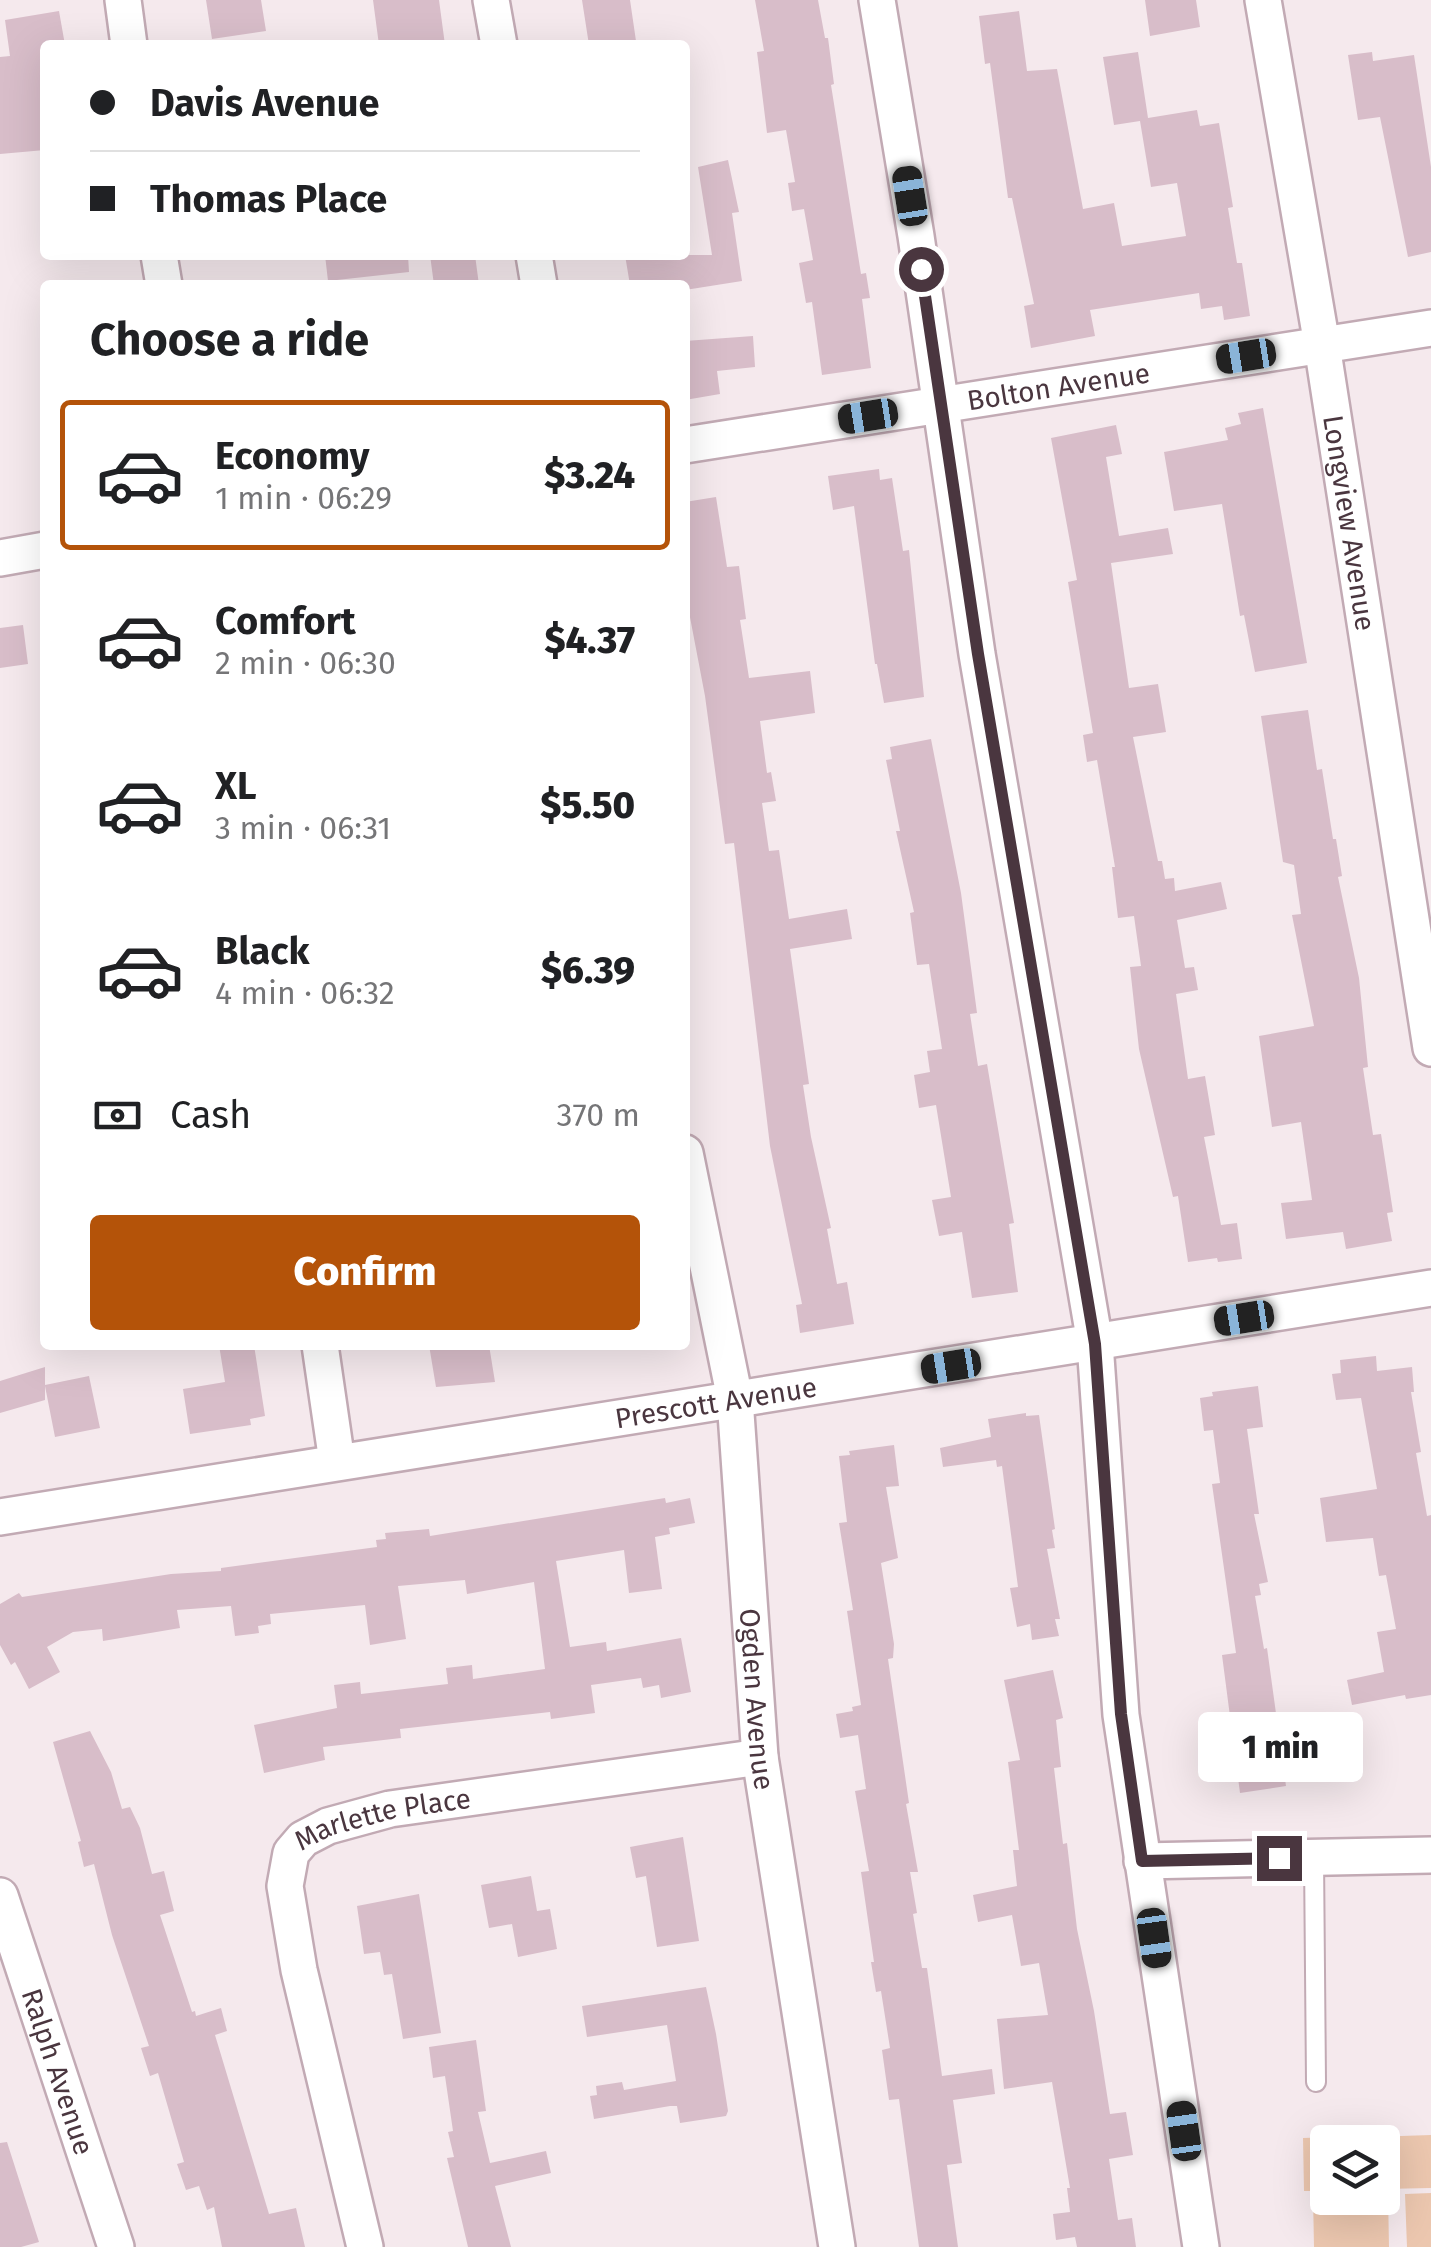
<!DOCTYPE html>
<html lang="en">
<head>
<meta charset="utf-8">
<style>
  :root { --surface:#fff; --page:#f2f2f2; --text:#202124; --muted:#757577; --line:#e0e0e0; --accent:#b45309 }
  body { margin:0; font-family:"Fira Sans",sans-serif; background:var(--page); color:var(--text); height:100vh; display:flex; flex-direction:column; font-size:38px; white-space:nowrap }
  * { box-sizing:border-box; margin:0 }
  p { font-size:32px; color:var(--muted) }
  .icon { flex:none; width:55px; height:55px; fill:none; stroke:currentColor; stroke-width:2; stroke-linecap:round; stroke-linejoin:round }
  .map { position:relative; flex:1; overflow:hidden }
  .details { position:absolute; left:40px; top:280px; width:650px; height:1070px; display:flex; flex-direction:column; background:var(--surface); border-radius:10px; box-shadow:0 10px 40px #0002 }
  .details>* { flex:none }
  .hud { position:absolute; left:40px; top:40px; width:650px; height:220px; border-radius:10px; box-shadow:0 10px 40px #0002; display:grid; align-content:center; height:220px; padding:0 50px; background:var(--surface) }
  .fabs { position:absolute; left:1310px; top:2125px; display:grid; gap:20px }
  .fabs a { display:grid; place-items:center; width:90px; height:90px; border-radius:10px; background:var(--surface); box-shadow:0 10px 40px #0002; font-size:50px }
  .end { position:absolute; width:45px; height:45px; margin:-22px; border:12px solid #4a363f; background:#fff; box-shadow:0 0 0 5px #fff }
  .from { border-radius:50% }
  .bubble { position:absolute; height:70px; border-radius:10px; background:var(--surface); box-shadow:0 10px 40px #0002; font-size:32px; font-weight:800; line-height:70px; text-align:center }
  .car { position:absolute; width:30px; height:60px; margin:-30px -15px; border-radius:12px; box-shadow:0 0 8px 2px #0007; background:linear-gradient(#222 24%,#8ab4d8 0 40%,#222 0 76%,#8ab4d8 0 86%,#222 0) }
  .hud b { display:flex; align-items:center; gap:35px; height:95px; font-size:38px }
  .hud b+b { border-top:2px solid var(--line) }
  .hud i { width:25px; height:25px; background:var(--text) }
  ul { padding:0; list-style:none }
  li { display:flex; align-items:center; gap:30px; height:150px; margin:0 20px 15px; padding:0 30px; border:5px solid transparent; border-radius:10px }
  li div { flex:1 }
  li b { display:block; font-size:38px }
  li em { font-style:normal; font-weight:800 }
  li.on { border-color:var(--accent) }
  li>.icon { width:90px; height:90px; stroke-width:1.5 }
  h2 { padding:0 50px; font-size:45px; line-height:120px }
  .pay { display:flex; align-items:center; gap:25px; height:110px; padding:0 50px; font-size:38px }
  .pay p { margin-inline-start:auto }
  .action { display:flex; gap:20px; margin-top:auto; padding:20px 50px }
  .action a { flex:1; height:115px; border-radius:10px; background:var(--accent); color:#fff; font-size:40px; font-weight:800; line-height:115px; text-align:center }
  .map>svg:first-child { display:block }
  .green { fill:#ecc7af }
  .building { fill:#d8bdc9 }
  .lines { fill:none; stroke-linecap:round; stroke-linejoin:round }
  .lane-casing { stroke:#c2aab4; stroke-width:22 }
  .street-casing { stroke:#c2aab4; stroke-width:40 }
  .lane { stroke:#fff; stroke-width:18 }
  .street { stroke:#fff; stroke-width:35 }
  .route { stroke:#4a363f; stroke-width:12 }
  .labels { text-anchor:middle; stroke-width:10; stroke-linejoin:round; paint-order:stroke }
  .street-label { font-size:28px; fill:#4a363f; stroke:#fff }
</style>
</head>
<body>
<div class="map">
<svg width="1431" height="2247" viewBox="0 0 1431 2247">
  <rect width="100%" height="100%" fill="#f5e9ed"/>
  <path class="green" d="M1431 2135V2188L1383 2189 1382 2142H1371V2137Z
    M1362 2136V2142H1328L1327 2191H1304L1303 2138Z
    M1431 2193V2247H1407L1405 2194Z
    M1383 2194H1388L1389 2247H1314L1313 2196 1382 2198Z"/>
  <path class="building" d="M206 0H261L266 31 212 39Z
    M373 0H439L445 45H379Z
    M582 0H630L636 41 589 45Z
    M755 0H818L825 38H828L834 84 831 85 861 274 866 273 870 298 862 299 871 368 822 375 812 302 806 303 799 263 813 260 804 209 792 211 788 183 795 182 786 130 767 133 757 52 764 51Z
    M1145 0H1196L1200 27 1150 36Z
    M59 11 65 45H45V150L0 154V57L10 56 5 20Z
    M1019 11 1027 71 1057 69 1083 209 1114 203 1122 246 1186 236 1177 183 1151 187 1140 121 1114 125 1103 57 1138 52 1148 118 1197 110 1200 126 1219 123 1233 207 1228 208 1237 263H1242L1250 316 1224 320 1222 306 1201 309 1199 293 1090 310 1095 336 1031 348 1024 306 1034 304 1012 198H1008L990 63 985 64 979 16Z
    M1372 52 1373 61 1414 55 1431 167V252L1408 257 1380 117 1358 120 1348 55Z
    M728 160 739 212 732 213 742 281 685 290V285H630L625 255H712L698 167Z
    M325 255H408L409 272 328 281Z
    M430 255H475L479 285H434Z
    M753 336 755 367 717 371 720 394 685 400V341Z
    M1263 408 1307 663 1255 672 1244 615 1240 616 1222 504 1174 511 1164 452 1228 440 1225 428 1241 424 1238 413Z
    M1116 425 1122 454 1106 457 1119 536 1168 528 1173 554 1111 563 1129 688 1158 684 1166 732 1133 737 1158 861H1162L1165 879 1174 878 1175 891 1221 882 1227 909 1177 920 1185 968 1194 967 1198 990 1176 994 1188 1079 1205 1076 1215 1135 1204 1137 1221 1225 1237 1223 1242 1259 1218 1262 1217 1258 1188 1262 1178 1196 1173 1197 1139 1049 1130 967 1141 966 1134 916 1118 918 1112 867H1115L1097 760 1087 762 1083 735 1093 733 1068 582 1077 580 1051 438Z
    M879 469 880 480 892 478 903 551 909 550 924 697 884 703 877 664H875L854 506 833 510 828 476Z
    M716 497 727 567 739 566 746 619 740 620 749 678 810 671 815 713 760 721 767 773 771 772 776 801 762 803 769 851 779 850 789 919 847 909 852 939 790 949 809 1084 803 1085 811 1137 831 1228 827 1229 837 1284 847 1282 854 1324 800 1333 796 1305 802 1304 770 1146 734 843 725 844 705 696 685 591V502Z
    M23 625 28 664 0 668V628Z
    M1308 710 1317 770 1322 769 1333 839H1336L1342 876 1338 877 1359 978 1368 1067 1363 1068 1373 1135 1381 1134 1393 1212 1387 1213 1392 1241 1346 1249 1343 1232 1286 1239 1281 1203 1312 1200 1301 1122 1272 1127 1259 1036 1314 1026 1292 915 1301 914 1294 865 1283 862 1261 716Z
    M931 739 961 893 977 1013 970 1014 978 1066 987 1064 1014 1223 1009 1224 1018 1292 972 1298 962 1232 939 1236 932 1200 951 1197 936 1105 919 1108 914 1075 930 1072 927 1051 942 1049 929 964 917 965 910 913 914 912 896 831H900L886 760 892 759 890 747Z
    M219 1345H254L265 1416 250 1419 251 1425 190 1434 183 1389 225 1382Z
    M429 1345H489L495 1382 436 1387Z
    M1376 1356 1377 1371 1412 1367 1414 1392H1411L1421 1452 1416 1453 1427 1516 1431 1515V1695L1406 1699 1405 1695 1352 1705 1347 1680 1384 1672 1377 1632 1396 1629 1386 1575 1379 1576 1373 1538 1326 1542 1320 1498 1377 1489 1361 1398 1336 1400 1332 1374 1341 1373 1340 1360Z
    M45 1367V1385L89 1376 100 1428 55 1437 45 1386V1400L0 1413V1381Z
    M1258 1386 1263 1427 1247 1429 1259 1514H1254L1268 1582 1259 1584 1261 1595 1255 1596 1264 1649 1267 1648 1286 1786 1240 1793 1222 1655 1236 1653 1212 1484 1220 1483 1213 1430 1204 1431 1200 1398 1213 1396 1212 1392Z
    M1026 1413V1416L1039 1415 1055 1529 1052 1530 1055 1548 1047 1549 1060 1619H1055L1059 1636 1032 1640 1030 1624 1017 1627 1010 1588 1018 1587 1002 1466 997 1467 996 1460 943 1467 940 1448 991 1437 988 1419Z
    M894 1445 899 1486 886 1487 898 1558 881 1563 894 1644 893 1658 888 1659 909 1803 906 1804 918 1872H910L917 1913 913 1914 922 1968H927L942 2076 992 2069 995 2094 953 2100 962 2163 947 2165 958 2247H919L899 2099 889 2100 882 2050 890 2048 881 1991 876 1992 871 1962H874L861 1872 869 1871 855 1791 866 1789 858 1735 840 1738 836 1714 853 1711 852 1707 861 1705 847 1611 853 1610 839 1523 847 1522 839 1456 850 1455 849 1451Z
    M665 1498 666 1503 690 1498 695 1523 669 1528 670 1534 655 1537 662 1589 629 1593 624 1550 556 1561 570 1647 606 1642 607 1651 681 1638 691 1692 661 1698 659 1685 643 1688 641 1678 591 1685 595 1713 551 1719 550 1712 400 1729 401 1738 323 1747 325 1760 264 1773 254 1725 337 1708 334 1685 360 1682 361 1694 448 1684 446 1668 472 1665 473 1679 545 1669 534 1582 467 1594 465 1580 398 1586 406 1639 370 1645 365 1605 270 1614 271 1624 258 1626 259 1633 235 1636 231 1606 177 1610 180 1628 103 1641 102 1629 73 1632 47 1647 60 1672 29 1689 15 1662 11 1665 0 1645V1604L19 1593 22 1597 171 1574 221 1571V1568L377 1547 376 1540 386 1539 385 1533 429 1529 430 1536Z
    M1053 1670 1063 1718 1056 1720 1061 1767 1054 1768 1063 1844 1067 1843 1077 1929 1094 2011 1110 2114 1126 2112 1133 2155 1109 2159 1118 2220 1132 2218 1136 2247H1077L1075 2237 1056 2240 1053 2214 1070 2212 1067 2188H1070L1052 2082 1004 2089 997 2019 1048 2015 1039 1963 1021 1966 1012 1915 978 1922 973 1895 1017 1886 1013 1850H1019L1008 1762 1020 1760 1004 1680Z
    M90 1731 111 1772 122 1809 130 1807 140 1828 152 1874 164 1871 174 1911 160 1915 192 2012 195 2011 196 2016 221 2008 227 2031 215 2035 269 2214 296 2208 305 2247H222L214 2207 207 2210 199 2186 186 2190 177 2164 184 2162 158 2073 150 2076 141 2048 149 2046 112 1935 94 1864 84 1867 78 1842 81 1841 53 1742Z
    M683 1837 699 1941 657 1947 646 1876 636 1878 630 1847Z
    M531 1876 537 1911 550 1909 557 1949 518 1957 512 1924 489 1928 481 1885Z
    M419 1894 441 2033 403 2039 392 1974 384 1975 380 1952 364 1954 357 1906Z
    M706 1987 716 2034 728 2111 726 2116 680 2123 677 2106H670L594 2119 590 2096 597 2095 596 2086 622 2082 624 2090 676 2081 667 2025 587 2037 582 2006Z
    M476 2040 486 2111 478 2112 490 2163 546 2151 551 2173 495 2186 511 2247H468L447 2158 454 2157 448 2132 453 2131 445 2076 433 2078 429 2047Z
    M7 2142 39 2242 21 2247H0V2143Z"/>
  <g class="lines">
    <g class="lane-casing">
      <path id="lane" d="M1314 1857 1316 2082"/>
    </g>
    <g class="street-casing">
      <g id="street">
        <path d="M123 0 129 45"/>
        <path d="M491 0 499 45"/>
        <path d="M877 0 916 236 977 654 1095 1343 1121 1715 1201 2247"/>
        <path id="s1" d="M1263 0 1322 345 1431 1048"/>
        <path d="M159 255 164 285"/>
        <path d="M534 255 539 285"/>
        <path id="s2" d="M685 445 1431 328"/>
        <path d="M0 558 45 550"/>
        <path id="s3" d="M685 1153 735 1399 760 1757 837 2247"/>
        <path d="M320 1345 337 1462"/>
        <path id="s4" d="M0 1517 1431 1288"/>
        <path d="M1142 1861 1431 1855"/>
        <path id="s5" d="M0 1896 116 2247"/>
        <path id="s6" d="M365 2247 299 1970 285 1886 291 1853 303 1839 328 1826 390 1809 760 1757"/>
      </g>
    </g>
    <use href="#lane" class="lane"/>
    <use href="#street" class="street"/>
  </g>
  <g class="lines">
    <path class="route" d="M921 269 978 654 1095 1344 1121 1714 1142 1861 1279 1858"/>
  </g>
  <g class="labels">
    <g class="street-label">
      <text dy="10" stroke="none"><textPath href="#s2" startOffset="378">Bolton Avenue</textPath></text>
      <text dy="10" stroke="none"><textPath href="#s1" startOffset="530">Longview Avenue</textPath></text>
      <text dy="10" stroke="none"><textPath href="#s4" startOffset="725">Prescott Avenue</textPath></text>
      <text dy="10" stroke="none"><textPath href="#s3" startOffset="552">Ogden Avenue</textPath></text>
      <text dy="10" stroke="none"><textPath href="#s6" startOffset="505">Marlette Place</textPath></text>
      <text dy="10" stroke="none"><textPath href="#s5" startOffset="185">Ralph Avenue</textPath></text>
    </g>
  </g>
</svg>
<div class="fabs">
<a><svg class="icon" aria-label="layers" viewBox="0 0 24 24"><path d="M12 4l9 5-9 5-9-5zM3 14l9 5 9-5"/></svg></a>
</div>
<i class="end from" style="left:921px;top:269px"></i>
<i class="end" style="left:1279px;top:1858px"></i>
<div class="bubble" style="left:1198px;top:1712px;width:165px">1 min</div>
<i class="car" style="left:910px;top:196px;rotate:351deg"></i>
<i class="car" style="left:1246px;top:356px;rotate:261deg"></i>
<i class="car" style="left:868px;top:416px;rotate:261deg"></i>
<i class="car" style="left:1244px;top:1318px;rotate:261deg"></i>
<i class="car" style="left:951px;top:1366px;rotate:261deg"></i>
<i class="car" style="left:1154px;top:1938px;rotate:172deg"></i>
<i class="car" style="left:1184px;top:2131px;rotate:352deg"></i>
<div class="hud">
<b><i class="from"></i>Davis Avenue</b>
<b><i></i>Thomas Place</b>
</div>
<section class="details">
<h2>Choose a ride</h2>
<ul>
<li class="on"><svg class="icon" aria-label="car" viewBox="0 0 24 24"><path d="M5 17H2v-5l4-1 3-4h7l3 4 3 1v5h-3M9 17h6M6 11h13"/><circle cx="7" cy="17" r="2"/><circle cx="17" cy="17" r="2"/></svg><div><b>Economy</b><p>1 min · 06:29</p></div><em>$3.24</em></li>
<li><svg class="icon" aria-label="car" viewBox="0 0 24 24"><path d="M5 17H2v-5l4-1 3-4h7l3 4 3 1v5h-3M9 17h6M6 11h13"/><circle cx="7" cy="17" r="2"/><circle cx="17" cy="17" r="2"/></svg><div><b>Comfort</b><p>2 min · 06:30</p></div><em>$4.37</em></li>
<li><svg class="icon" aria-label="car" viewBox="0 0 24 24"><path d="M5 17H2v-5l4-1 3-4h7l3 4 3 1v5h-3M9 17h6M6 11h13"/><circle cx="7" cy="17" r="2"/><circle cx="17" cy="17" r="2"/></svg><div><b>XL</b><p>3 min · 06:31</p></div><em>$5.50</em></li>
<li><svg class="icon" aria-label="car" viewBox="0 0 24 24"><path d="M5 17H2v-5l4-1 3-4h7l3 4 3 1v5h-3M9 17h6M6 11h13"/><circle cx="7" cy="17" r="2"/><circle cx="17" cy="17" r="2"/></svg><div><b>Black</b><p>4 min · 06:32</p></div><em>$6.39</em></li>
</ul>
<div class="pay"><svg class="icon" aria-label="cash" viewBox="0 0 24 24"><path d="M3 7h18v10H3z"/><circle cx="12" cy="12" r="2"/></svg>Cash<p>370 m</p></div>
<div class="action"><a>Confirm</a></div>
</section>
</div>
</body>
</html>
